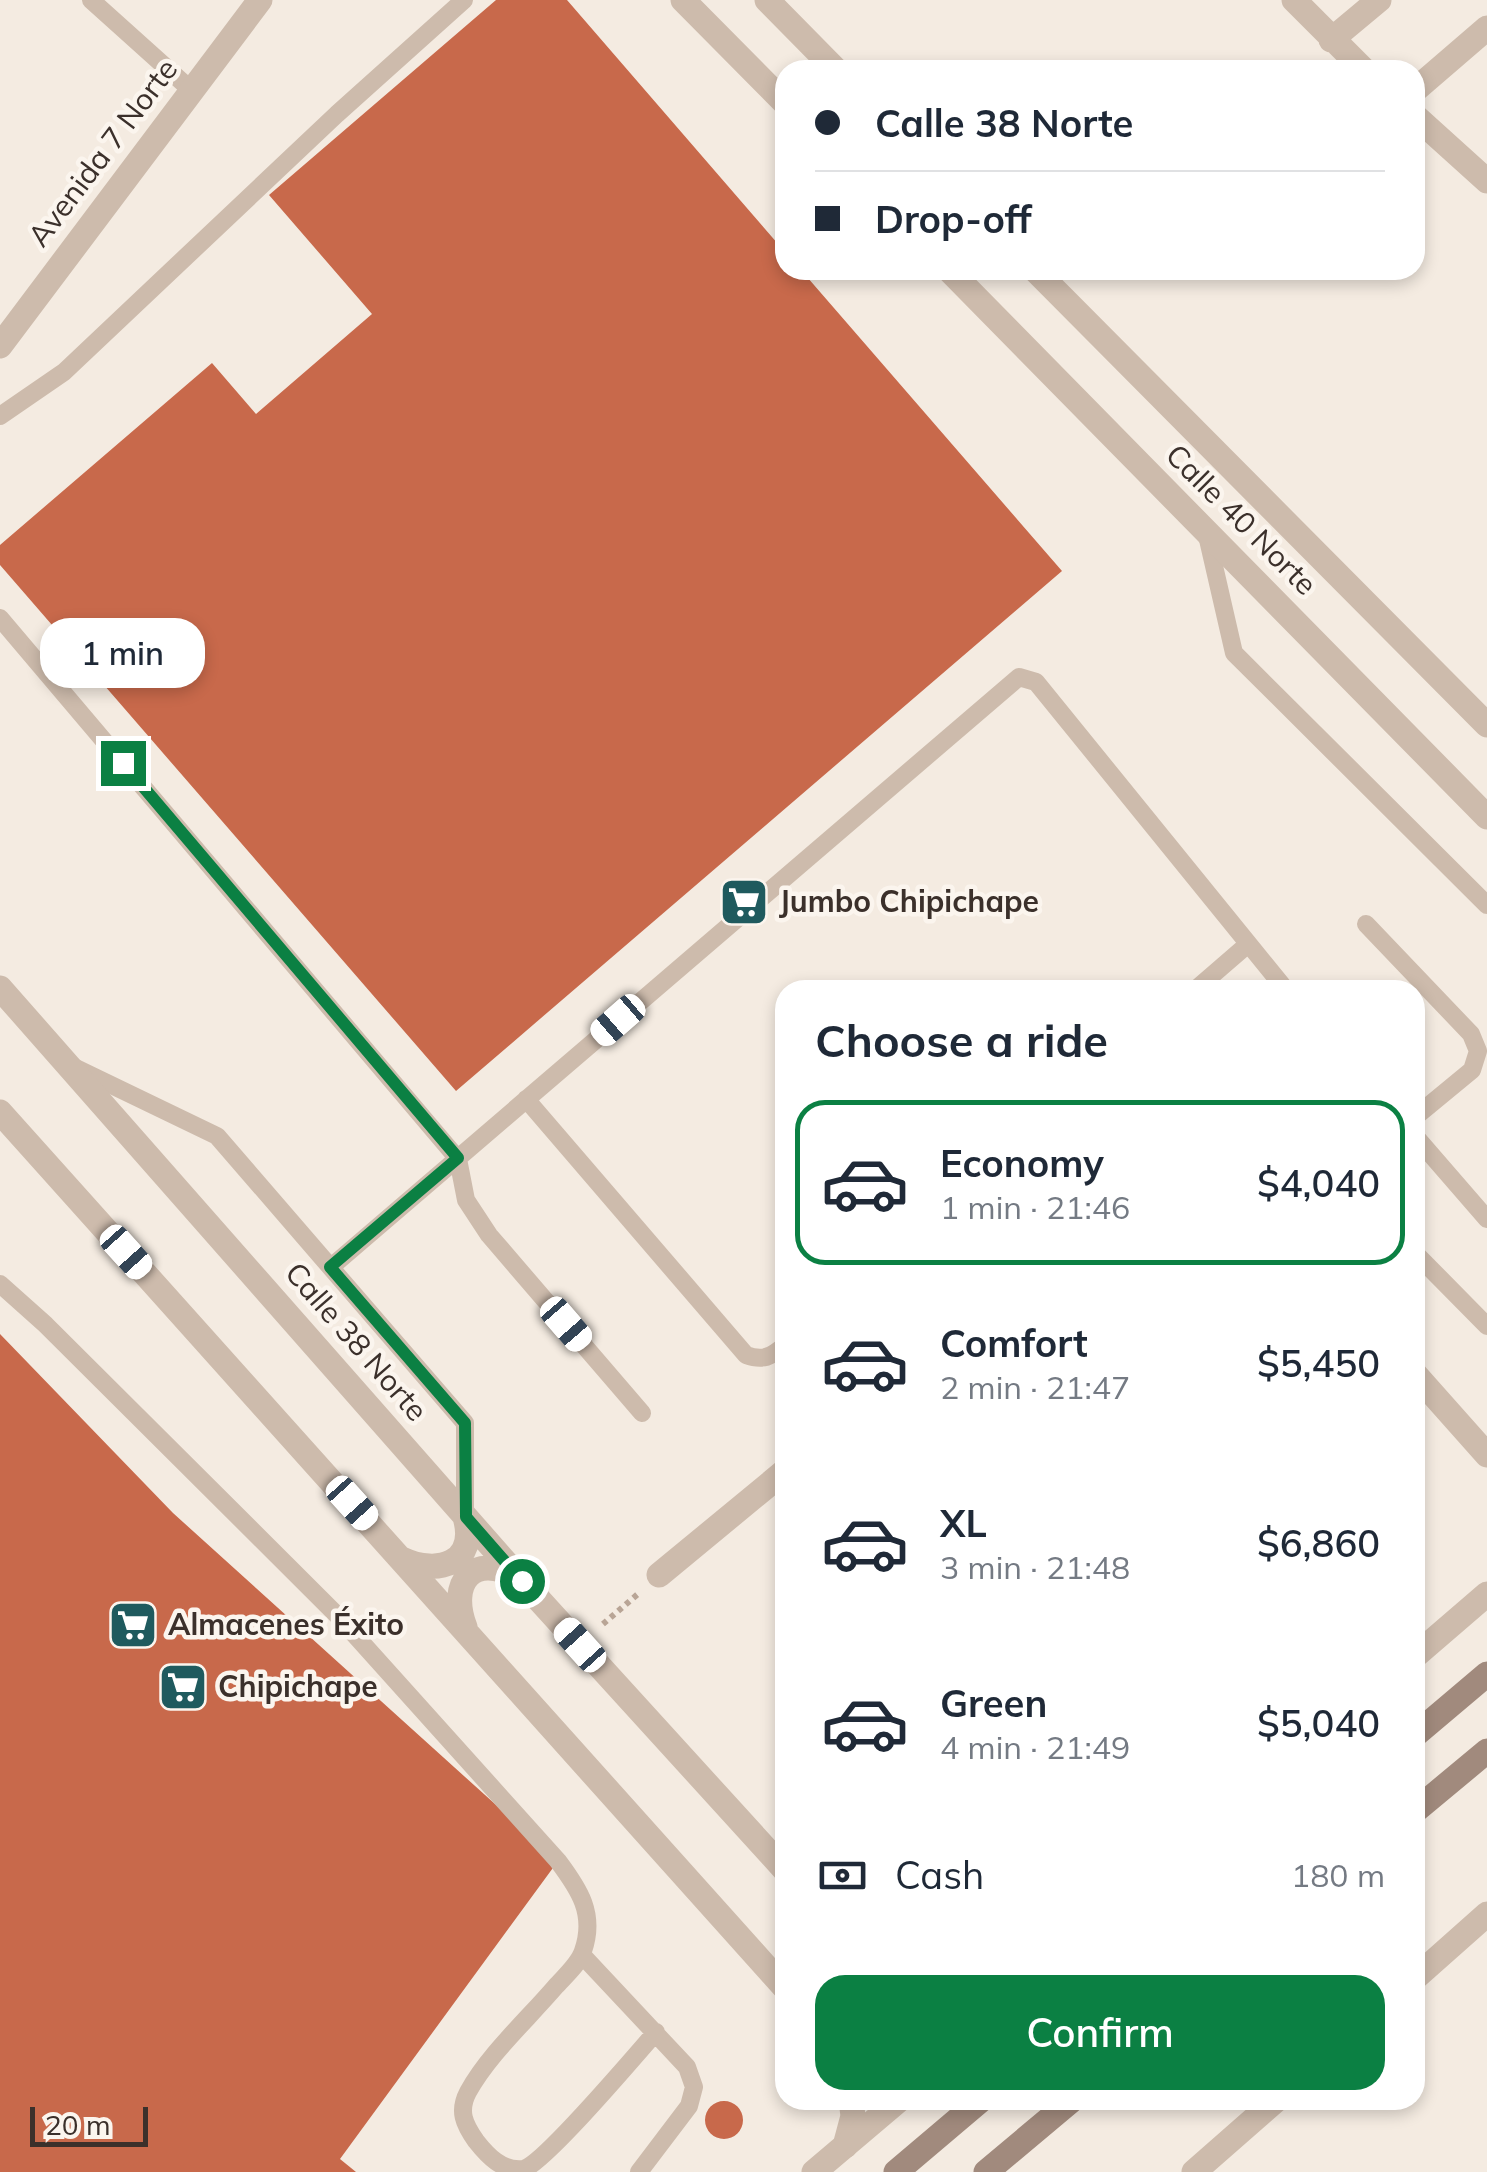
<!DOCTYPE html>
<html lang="en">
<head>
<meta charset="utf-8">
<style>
  :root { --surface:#fff; --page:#f2f2f3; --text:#1f2937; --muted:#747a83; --line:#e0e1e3; --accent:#0b8043 }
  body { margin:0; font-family:Mulish,sans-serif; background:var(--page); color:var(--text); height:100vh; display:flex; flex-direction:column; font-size:38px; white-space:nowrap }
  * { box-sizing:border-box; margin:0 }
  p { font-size:32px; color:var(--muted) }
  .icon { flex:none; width:55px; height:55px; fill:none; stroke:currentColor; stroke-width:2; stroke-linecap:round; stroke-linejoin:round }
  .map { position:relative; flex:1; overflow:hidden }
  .drawer { position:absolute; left:775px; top:980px; width:650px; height:1130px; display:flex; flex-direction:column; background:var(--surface); border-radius:30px; box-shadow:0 5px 15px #0003 }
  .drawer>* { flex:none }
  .top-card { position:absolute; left:775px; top:60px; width:650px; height:220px; border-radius:30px; box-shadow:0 5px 15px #0003; display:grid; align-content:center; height:220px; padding:0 40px; background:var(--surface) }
  .scale { position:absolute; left:30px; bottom:25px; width:118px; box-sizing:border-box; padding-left:10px; border:5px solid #3b302b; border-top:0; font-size:28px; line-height:35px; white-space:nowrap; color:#3b302b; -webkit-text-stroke:8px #fbf5ee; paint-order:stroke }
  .end { position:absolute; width:45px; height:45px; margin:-22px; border:12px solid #0b8043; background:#fff; box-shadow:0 0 0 5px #fff }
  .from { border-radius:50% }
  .bubble { position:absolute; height:70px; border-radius:30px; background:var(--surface); box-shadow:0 5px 15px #0003; font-size:32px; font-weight:600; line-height:70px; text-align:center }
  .car { position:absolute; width:30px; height:60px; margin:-30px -15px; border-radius:12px; box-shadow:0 0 8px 2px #0007; background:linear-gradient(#fff 24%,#345 0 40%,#fff 0 76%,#345 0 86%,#fff 0) }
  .top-card b { display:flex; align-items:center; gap:35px; height:95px; font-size:38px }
  .top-card b+b { border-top:2px solid var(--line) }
  .top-card i { width:25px; height:25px; background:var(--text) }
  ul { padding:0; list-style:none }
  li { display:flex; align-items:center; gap:30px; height:165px; margin:0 20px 15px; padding:0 20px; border:5px solid transparent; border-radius:30px }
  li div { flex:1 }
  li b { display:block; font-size:38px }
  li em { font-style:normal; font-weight:600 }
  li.selected { border-color:var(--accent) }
  li>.icon { width:90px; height:90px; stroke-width:1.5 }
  h2 { padding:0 40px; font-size:45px; line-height:120px }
  .pay { display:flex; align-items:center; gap:25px; height:110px; padding:0 40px; font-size:38px }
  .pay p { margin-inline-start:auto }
  .primary-button { display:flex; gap:20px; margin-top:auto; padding:20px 40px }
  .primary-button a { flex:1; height:115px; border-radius:30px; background:var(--accent); color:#fff; font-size:40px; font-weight:600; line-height:115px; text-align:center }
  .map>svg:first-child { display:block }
  .building { fill:#c8694b }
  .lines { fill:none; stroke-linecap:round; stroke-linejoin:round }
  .path { stroke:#b9a596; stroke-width:6; stroke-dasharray:5 5; stroke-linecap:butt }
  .service { stroke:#cdbbac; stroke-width:18 }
  .minor { stroke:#cdbbac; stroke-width:25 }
  .tertiary { stroke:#cdbbac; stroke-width:25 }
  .secondary { stroke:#a18a7d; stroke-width:25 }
  .route { stroke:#0b8043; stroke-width:12 }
  .labels { text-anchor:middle; stroke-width:9; stroke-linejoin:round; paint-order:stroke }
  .street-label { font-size:30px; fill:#3b302b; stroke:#fbf5ee }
  .poi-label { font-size:30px; font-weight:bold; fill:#3b302b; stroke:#fbf5ee; text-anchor:start }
</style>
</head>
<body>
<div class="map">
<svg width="1487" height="2172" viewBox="0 0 1487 2172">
  <rect width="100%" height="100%" fill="#f4ebe1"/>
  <path class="building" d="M496 0H567L785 252V270H801L1062 571 456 1091 0 565V545L212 363 256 414 372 314 269 195Z
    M0 1334 173 1513 558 1861 340 2159 356 2172H0Z
    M705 2120a19 19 0 1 1 38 0a19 19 0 1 1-38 0Z"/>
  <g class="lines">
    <path class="path" d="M603 1624 639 1593"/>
    <path class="service" d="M91 0 190 89
      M0 416 64 372 337 114 464 0
      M1206 531 1234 653 1487 905
      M0 618 458 1159 466 1200 489 1235 642 1413
      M1366 924 1471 1034 1478 1051 1472 1070 1415 1117
      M1195 990 1247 945
      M76 1068 217 1136 465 1423V1517
      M526 1099 746 1355C763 1361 771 1357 785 1345
      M1415 1136 1487 1219
      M1415 1253 1487 1326
      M331 1267 1019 677 1036 682 1286 990
      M0 1284 46 1325 336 1614 558 1861C579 1889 596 1914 583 1951 579 1964 565 1976 556 1986 527 2020 489 2054 468 2092 458 2111 464 2124 476 2141 487 2155 502 2172 524 2169 546 2161 635 2056 656 2032
      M582 1955 687 2067 694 2087 689 2106 639 2172"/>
    <path class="minor" d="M1294 0 1364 70
      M1331 40 1379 0
      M1415 90 1487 28
      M1415 116 1487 181
      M0 988 522 1581 785 1870
      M0 1112 785 1988
      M1415 1374 1487 1455
      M402 1559C438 1576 478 1563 465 1517
      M659 1575 785 1471
      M465 1627C448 1583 473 1551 518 1578
      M845 2146 853 2116 851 2100"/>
    <path class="tertiary" d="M683 0 785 103
      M767 0 836 70
      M949 270 1487 817
      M1035 270 1487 725
      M0 346 260 0
      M1415 1656 1487 1594
      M1415 1978 1487 1914
      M814 2172 899 2100
      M1194 2172 1276 2100"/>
    <path class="secondary" d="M1415 1735 1487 1674
      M1415 1811 1487 1751
      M896 2172 981 2100
      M986 2172 1072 2100"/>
  </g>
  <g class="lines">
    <path class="route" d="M123 763 458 1158 330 1267 465 1423 466 1517 522 1581"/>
  </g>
  <defs>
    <g id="supermarket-square" transform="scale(2.5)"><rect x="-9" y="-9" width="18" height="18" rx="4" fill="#1f5a5e" stroke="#fbf5ee"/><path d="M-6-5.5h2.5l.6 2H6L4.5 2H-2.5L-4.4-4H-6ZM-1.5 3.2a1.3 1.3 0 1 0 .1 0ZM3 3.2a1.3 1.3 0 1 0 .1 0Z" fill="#fff"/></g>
  </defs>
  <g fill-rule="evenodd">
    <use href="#supermarket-square" x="744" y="902"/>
    <use href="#supermarket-square" x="133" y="1625"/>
    <use href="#supermarket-square" x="183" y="1687"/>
  </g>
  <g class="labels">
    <g class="street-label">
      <text transform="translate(103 153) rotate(-53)" y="10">Avenida 7 Norte</text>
      <text transform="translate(1241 520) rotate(45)" y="10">Calle 40 Norte</text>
      <text transform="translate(356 1342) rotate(49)" y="10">Calle 38 Norte</text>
    </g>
    <g class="poi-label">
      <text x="779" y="912">Jumbo Chipichape</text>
      <text x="168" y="1635">Almacenes Éxito</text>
      <text x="218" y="1697">Chipichape</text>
    </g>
  </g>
</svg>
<div class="scale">20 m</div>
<i class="end from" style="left:522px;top:1581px"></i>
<i class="end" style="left:123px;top:763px"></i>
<div class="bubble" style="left:40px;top:618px;width:165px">1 min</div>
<i class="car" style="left:618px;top:1020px;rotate:229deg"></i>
<i class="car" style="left:126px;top:1252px;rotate:138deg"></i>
<i class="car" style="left:566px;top:1324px;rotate:139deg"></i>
<i class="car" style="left:352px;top:1503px;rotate:138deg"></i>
<i class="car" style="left:580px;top:1645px;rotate:318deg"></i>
<div class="top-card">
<b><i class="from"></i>Calle 38 Norte</b>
<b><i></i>Drop-off</b>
</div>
<section class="drawer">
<h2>Choose a ride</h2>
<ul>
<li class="selected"><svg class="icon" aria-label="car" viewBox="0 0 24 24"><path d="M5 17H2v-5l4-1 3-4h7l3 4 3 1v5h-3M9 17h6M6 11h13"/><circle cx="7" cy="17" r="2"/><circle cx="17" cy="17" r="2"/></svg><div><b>Economy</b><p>1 min · 21:46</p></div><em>$4,040</em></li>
<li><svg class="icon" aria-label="car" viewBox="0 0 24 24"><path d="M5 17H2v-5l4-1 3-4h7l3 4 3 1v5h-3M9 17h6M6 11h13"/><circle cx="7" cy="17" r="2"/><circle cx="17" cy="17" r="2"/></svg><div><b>Comfort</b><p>2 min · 21:47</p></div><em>$5,450</em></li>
<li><svg class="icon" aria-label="car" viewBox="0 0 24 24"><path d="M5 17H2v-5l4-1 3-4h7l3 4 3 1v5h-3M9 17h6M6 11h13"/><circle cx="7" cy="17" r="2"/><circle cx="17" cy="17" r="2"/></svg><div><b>XL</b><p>3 min · 21:48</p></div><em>$6,860</em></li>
<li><svg class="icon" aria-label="car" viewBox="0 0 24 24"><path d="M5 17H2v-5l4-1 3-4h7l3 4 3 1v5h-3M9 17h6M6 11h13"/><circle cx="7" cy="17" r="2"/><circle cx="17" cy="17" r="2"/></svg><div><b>Green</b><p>4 min · 21:49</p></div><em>$5,040</em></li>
</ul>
<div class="pay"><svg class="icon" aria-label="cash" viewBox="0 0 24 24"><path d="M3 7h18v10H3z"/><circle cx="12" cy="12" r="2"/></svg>Cash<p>180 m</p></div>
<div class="primary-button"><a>Confirm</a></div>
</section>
</div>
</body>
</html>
